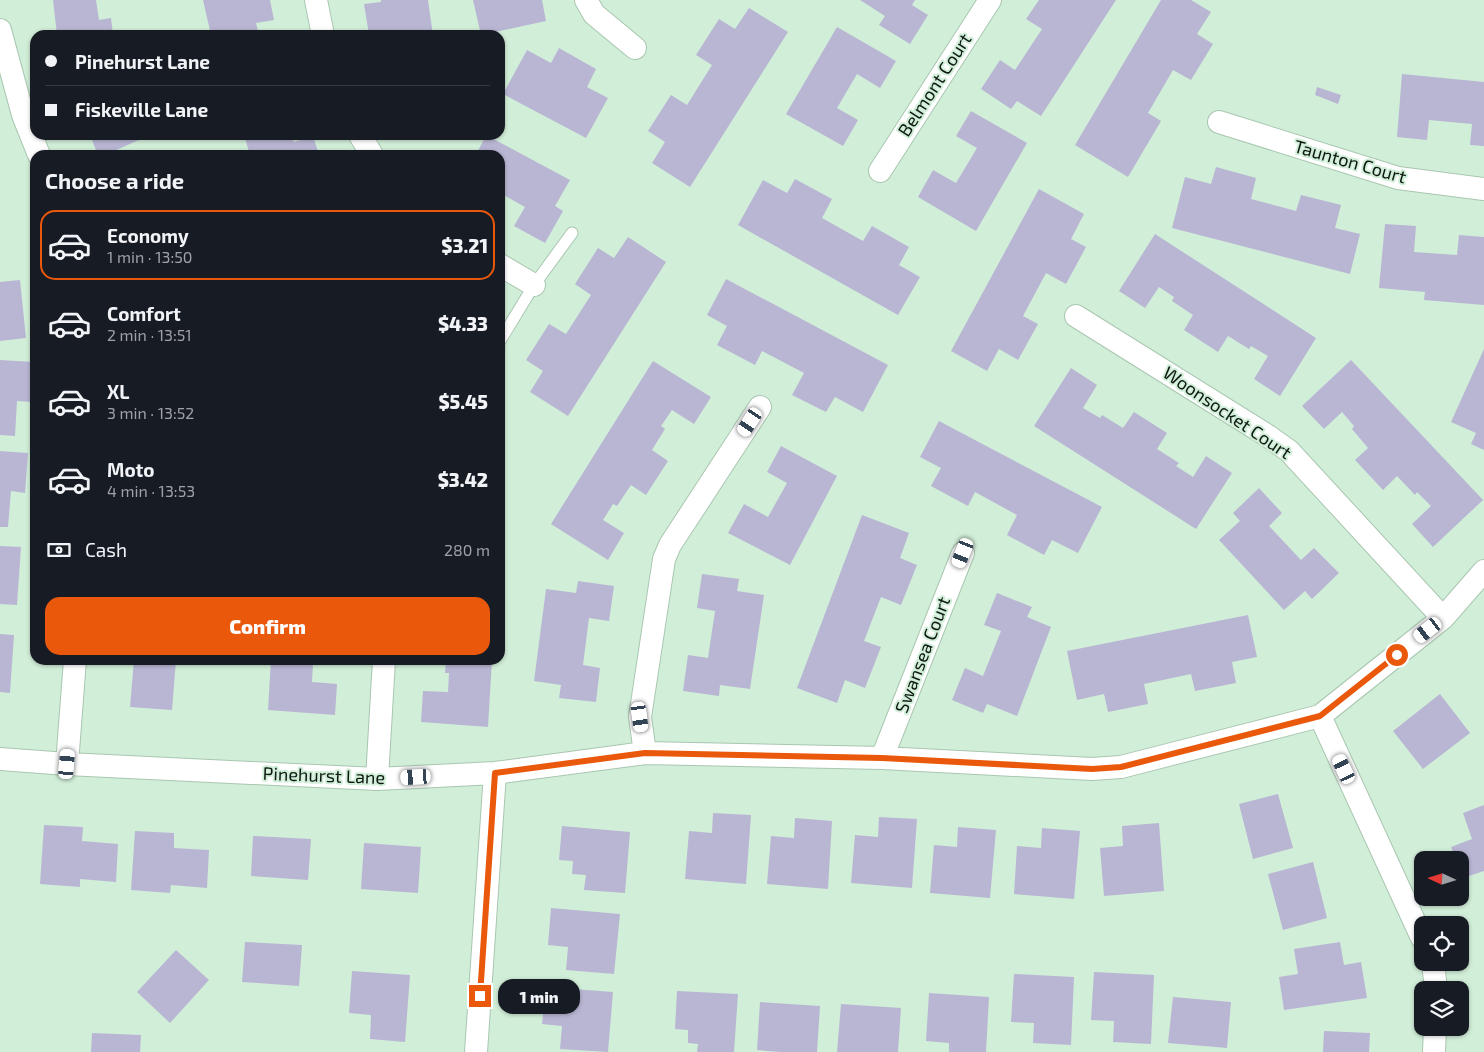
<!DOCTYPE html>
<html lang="en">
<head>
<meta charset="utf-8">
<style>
  :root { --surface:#171b24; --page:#242831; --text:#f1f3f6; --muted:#9ea1a6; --line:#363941; --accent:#ea580c }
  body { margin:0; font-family:"Exo 2",sans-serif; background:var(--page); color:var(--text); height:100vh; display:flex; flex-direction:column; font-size:19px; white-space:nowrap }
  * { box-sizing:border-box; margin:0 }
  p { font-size:16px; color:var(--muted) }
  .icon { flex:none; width:28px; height:28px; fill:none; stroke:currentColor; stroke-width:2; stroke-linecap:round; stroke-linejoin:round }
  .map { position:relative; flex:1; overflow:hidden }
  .panel { position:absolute; left:30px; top:150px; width:475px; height:515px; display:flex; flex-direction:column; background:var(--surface); border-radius:15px; box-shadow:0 1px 4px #0004 }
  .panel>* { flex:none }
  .hud { position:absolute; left:30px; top:30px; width:475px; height:110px; border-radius:15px; box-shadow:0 1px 4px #0004; display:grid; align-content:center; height:110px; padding:0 15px; background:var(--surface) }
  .needle { width:32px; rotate:274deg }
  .fabs { position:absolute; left:1414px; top:851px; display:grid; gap:10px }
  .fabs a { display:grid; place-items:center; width:55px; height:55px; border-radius:10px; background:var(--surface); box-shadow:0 1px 4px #0004; font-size:25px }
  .end { position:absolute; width:22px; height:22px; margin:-11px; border:6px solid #ea580c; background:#fff; box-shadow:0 0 0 2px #fff }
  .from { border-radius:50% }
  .bubble { position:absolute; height:35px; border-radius:15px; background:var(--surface); box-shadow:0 1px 4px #0004; font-size:16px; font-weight:800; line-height:35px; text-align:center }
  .car { position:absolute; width:15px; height:30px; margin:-15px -8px; border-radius:6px; box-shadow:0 0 4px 1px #0007; background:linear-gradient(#fff 24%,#345 0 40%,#fff 0 76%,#345 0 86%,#fff 0) }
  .hud b { display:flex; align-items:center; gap:18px; height:48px; font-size:19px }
  .hud b+b { border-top:1px solid var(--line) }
  .hud i { width:12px; height:12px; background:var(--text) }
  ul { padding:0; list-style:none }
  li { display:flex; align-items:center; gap:15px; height:70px; margin:0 10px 8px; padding:0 5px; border:2px solid transparent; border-radius:15px }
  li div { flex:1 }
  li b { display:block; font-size:19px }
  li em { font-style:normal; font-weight:800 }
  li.current { border-color:var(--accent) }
  li>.icon { width:45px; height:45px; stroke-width:1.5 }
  h2 { padding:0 15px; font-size:22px; line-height:60px }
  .pay { display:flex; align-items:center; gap:12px; height:55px; padding:0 15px; font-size:19px }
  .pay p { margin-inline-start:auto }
  .cta { display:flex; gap:10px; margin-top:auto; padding:10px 15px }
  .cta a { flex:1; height:58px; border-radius:15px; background:var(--accent); color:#fff; font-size:20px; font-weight:800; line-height:58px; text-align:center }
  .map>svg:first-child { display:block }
  .building { fill:#b9b6d4 }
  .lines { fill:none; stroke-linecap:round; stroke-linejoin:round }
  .lane-casing { stroke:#a9c6b1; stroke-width:13 }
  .street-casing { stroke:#a9c6b1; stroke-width:24 }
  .lane { stroke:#fff; stroke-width:11 }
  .street { stroke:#fff; stroke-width:22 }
  .route { stroke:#ea580c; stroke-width:6 }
  .labels { text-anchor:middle; stroke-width:4; stroke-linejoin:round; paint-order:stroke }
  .street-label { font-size:18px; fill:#0e1811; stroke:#d1eed8 }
</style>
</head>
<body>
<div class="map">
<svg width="1484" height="1052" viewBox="0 0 1484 1052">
  <rect width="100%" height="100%" fill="#d1eed8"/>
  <path class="building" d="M53 0H96L99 20 111 18 113 35H57Z
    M203 0H270L274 20 256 23 259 35H211Z
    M381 0H428L433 35H369L364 4 381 2Z
    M473 0H542L546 21 481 35Z
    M860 0H915L912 5 928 15 910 44 879 25 885 16Z
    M1039 0H1116L1041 116 1017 101 1011 109 981 89 1000 60 1015 70 1042 29 1026 19Z
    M1161 0H1191L1211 12 1197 34 1213 44 1191 80 1173 70 1148 113 1161 121 1128 177 1075 145Z
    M749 8 788 32 690 187 652 163 665 142 648 131 671 95 687 105 712 65 696 55 719 19 735 29Z
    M837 27 896 61 880 88 857 74 837 108 858 120 843 146 786 114Z
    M559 48 596 69 587 87 608 98 586 138 503 94 527 50 551 63Z
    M1402 74 1484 82V146L1470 145 1472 124 1429 120 1427 140 1397 137Z
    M1317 87 1341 95 1338 104 1315 95Z
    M971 111 1027 143 976 231 918 197 933 170 956 183 977 148 956 136Z
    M90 135H150L105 155H98Z
    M244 135H291L294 142 313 136 319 155H250Z
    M486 135 570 180 555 206 563 211 545 243 514 226 525 207 500 193V155H476Z
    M1216 167 1256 178 1251 199 1296 211 1301 195 1341 205 1335 228 1360 234 1350 274 1172 228 1185 177 1211 184Z
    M795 179 832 199 822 218 863 241 872 226 909 247 899 265 920 277 898 315 738 225 763 180 787 193Z
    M1039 189 1084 214 1071 239 1086 247 1066 284 1046 273 1023 316 1038 324 1018 360 999 349 987 371 951 351Z
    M1385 224 1416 226 1414 252 1457 255 1459 235 1484 237V305L1424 300 1425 292 1379 288Z
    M1155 234 1316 338 1280 396 1254 379 1268 356 1251 346 1249 349 1228 336 1218 352 1184 330 1193 315 1172 301 1174 297 1159 287 1145 308 1119 291Z
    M628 237 666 262 568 416 530 392 543 371 526 360 549 324 566 334 591 295 575 284 598 248 614 258Z
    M726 279 888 365 863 412 835 397 826 412 792 395 804 373 762 351 755 365 717 345 727 326 707 315Z
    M20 280 26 338 0 341V282Z
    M1484 349V450L1471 444 1476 433 1451 422Z
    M0 360 34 362 32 402 17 401 15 436 0 435Z
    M1351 360 1483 500 1433 547 1412 524 1431 506 1417 492 1415 495 1397 476 1383 490 1355 460 1368 448 1352 429 1354 426 1342 412 1324 429 1302 406Z
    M653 361 711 397 694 424 672 410 661 426 665 429 652 450 668 461 646 495 631 485 617 506 613 504 603 520 624 533 608 560 551 524Z
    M1071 368 1097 385 1083 408 1100 418 1102 415 1123 428 1134 412 1167 433 1157 449 1179 463 1176 466 1193 477 1206 456 1232 473 1196 529 1034 426Z
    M939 421 1102 507 1078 553 1052 540 1044 555 1007 535 1017 515 975 492 968 506 931 486 941 468 920 457Z
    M781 446 837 476 790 565 728 533 744 504 768 517 787 483 767 472Z
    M0 451 28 453 25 493 11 491 8 527H0Z
    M1259 488 1282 513 1269 526 1301 560 1314 548 1339 573 1312 599 1305 591 1284 610 1219 540 1240 521 1233 513Z
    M862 515 909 533 900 558 917 565 901 605 881 597 864 641 881 647 865 688 845 680 837 703 797 688Z
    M0 546 21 547 17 605 0 604Z
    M702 574 739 579 737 591 764 595 750 689 720 685 719 696 683 691 688 655 708 658 715 611 697 608Z
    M578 581 614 586 609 621 589 618 583 665 600 668 596 702 559 698 561 685 534 681 546 589 576 593Z
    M997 593 1032 607 1027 617 1051 627 1017 716 987 704 983 713 952 700 965 668 983 676 1001 631 984 625Z
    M1248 615 1257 657 1232 662 1236 683 1195 691 1191 674 1144 684 1148 704 1108 712 1104 694 1077 700 1067 651Z
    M0 634 14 635 10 693 0 692Z
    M134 660H176L172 710 130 707Z
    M271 660H318V663H313L312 682 337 684 335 715 268 710Z
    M446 660H492L488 727 421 722 423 691 448 692 449 673H445Z
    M1440 694 1470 733 1423 769 1393 731Z
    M1278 794 1293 848 1253 859 1239 804Z
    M1484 805V871L1463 878 1460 871V860H1456L1451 847 1472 839 1463 813Z
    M713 813 751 815 746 884 685 879 689 831 712 833Z
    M879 817 917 819 912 888 851 883 855 835 878 837Z
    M795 818 832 821 828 889 767 884 771 836 794 838Z
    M1159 823 1164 891 1104 896 1100 848 1123 846 1122 826Z
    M44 825 83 827 82 841 118 844 116 882 80 879V887L40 884Z
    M562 826 630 832 625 893 584 890 586 875 572 874 573 861 559 860Z
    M958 827 996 830 990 898 930 893 934 845 957 847Z
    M1042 828 1080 831 1074 899 1014 894 1017 846 1041 848Z
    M135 831 174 833V848L209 850 207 888 171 885 170 893 131 890Z
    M253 836 311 839 308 880 251 876Z
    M364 843 421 847 418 893 361 889Z
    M1313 862 1327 918 1283 930 1268 874Z
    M551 908 620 914 614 974 566 970 568 947 548 945Z
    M245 942 302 945 299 986 242 982Z
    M1340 942 1344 965 1361 962 1367 998 1284 1010 1279 977 1298 974 1294 949Z
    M176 950 209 980 170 1023 137 992Z
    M352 971 410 975 405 1042 370 1039 371 1015 349 1013Z
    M1094 972 1154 975 1151 1044 1113 1042 1114 1021 1091 1020Z
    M1014 974 1074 977 1071 1045 1033 1043 1034 1023 1011 1022Z
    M546 987 613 992 608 1052 560 1049 562 1026 542 1024Z
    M677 991 738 994 734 1052H697L698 1044 688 1043V1030L675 1029Z
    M929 993 989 997 986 1052H949V1043L926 1041Z
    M1173 997 1231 1002 1227 1048 1168 1043Z
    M760 1002 820 1006 817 1052H780L757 1050Z
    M841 1004 901 1008 898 1052H837Z
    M1324 1031 1370 1033 1369 1052H1323Z
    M92 1033 141 1035 140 1052H91Z"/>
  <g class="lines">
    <g class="lane-casing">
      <path id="lane" d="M500 341 534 285 572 233"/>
    </g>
    <g class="street-casing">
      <path id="street" d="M316 0 323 35
        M586 0 594 14 635 48
        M0 30 23 115 39 155
        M1219 122 1398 178 1484 189
        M360 135 372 155
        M880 171 990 0
        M500 265 534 285
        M1076 316 1268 436 1289 451 1443 618
        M1320 716 1422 938
        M645 753 640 717 664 559 670 545 760 407
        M882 758 963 553
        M0 759 67 764 377 779 495 773 645 753 882 758 1092 769 1121 767 1320 716 1443 618 1484 571
        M67 764 75 660
        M377 779 384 660
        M1433 962 1436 990
        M476 1052 495 773
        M1434 1052 1435 1028"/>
    </g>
    <use href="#lane" class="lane"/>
    <use href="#street" class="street"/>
  </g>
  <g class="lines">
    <path class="route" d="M480 996 495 773 645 753 882 758 1092 769 1121 767 1320 716 1397 655"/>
  </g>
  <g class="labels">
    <g class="street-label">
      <text transform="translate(935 85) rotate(-57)" y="6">Belmont Court</text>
      <text transform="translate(1350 162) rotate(16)" y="6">Taunton Court</text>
      <text transform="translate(1227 413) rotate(34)" y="6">Woonsocket Court</text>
      <text transform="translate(923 655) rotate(-69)" y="6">Swansea Court</text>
      <text transform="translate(324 776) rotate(2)" y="6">Pinehurst Lane</text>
    </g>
  </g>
</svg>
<div class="fabs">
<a><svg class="needle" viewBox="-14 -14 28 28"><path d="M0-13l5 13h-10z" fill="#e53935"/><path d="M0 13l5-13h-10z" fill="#9ea1a6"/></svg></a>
<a><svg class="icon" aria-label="locate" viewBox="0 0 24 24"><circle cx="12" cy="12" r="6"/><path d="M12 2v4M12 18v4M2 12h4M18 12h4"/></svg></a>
<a><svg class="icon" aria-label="layers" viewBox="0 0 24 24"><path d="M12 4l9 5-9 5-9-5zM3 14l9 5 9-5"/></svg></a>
</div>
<i class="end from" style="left:1397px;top:655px"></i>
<i class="end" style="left:480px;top:996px"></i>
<div class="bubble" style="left:498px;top:979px;width:82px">1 min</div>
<i class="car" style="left:750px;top:422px;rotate:213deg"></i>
<i class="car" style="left:963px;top:553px;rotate:202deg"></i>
<i class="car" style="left:1428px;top:630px;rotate:232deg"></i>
<i class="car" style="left:640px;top:717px;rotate:172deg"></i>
<i class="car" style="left:67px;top:764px;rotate:5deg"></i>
<i class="car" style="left:1344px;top:769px;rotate:335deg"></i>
<i class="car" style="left:416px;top:777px;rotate:267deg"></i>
<div class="hud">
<b><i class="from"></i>Pinehurst Lane</b>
<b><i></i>Fiskeville Lane</b>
</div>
<section class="panel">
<h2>Choose a ride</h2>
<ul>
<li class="current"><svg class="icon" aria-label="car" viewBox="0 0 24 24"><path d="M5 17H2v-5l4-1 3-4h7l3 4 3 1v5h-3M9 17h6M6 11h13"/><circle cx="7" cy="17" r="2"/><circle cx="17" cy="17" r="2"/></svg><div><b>Economy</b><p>1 min · 13:50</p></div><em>$3.21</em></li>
<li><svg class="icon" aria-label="car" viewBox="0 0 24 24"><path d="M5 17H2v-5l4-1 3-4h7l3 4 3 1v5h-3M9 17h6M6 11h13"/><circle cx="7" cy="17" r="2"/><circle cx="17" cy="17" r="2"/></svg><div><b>Comfort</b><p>2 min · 13:51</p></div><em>$4.33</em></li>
<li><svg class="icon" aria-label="car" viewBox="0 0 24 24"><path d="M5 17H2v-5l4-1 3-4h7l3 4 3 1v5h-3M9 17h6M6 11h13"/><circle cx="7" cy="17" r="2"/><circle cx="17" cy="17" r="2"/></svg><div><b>XL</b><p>3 min · 13:52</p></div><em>$5.45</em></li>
<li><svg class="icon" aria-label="car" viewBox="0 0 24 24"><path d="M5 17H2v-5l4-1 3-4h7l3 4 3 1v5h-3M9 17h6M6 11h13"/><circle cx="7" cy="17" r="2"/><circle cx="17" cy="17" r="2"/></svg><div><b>Moto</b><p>4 min · 13:53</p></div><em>$3.42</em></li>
</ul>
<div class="pay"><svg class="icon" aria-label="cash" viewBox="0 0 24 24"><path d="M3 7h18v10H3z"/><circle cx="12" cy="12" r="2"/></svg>Cash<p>280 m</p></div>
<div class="cta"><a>Confirm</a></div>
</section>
</div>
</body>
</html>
